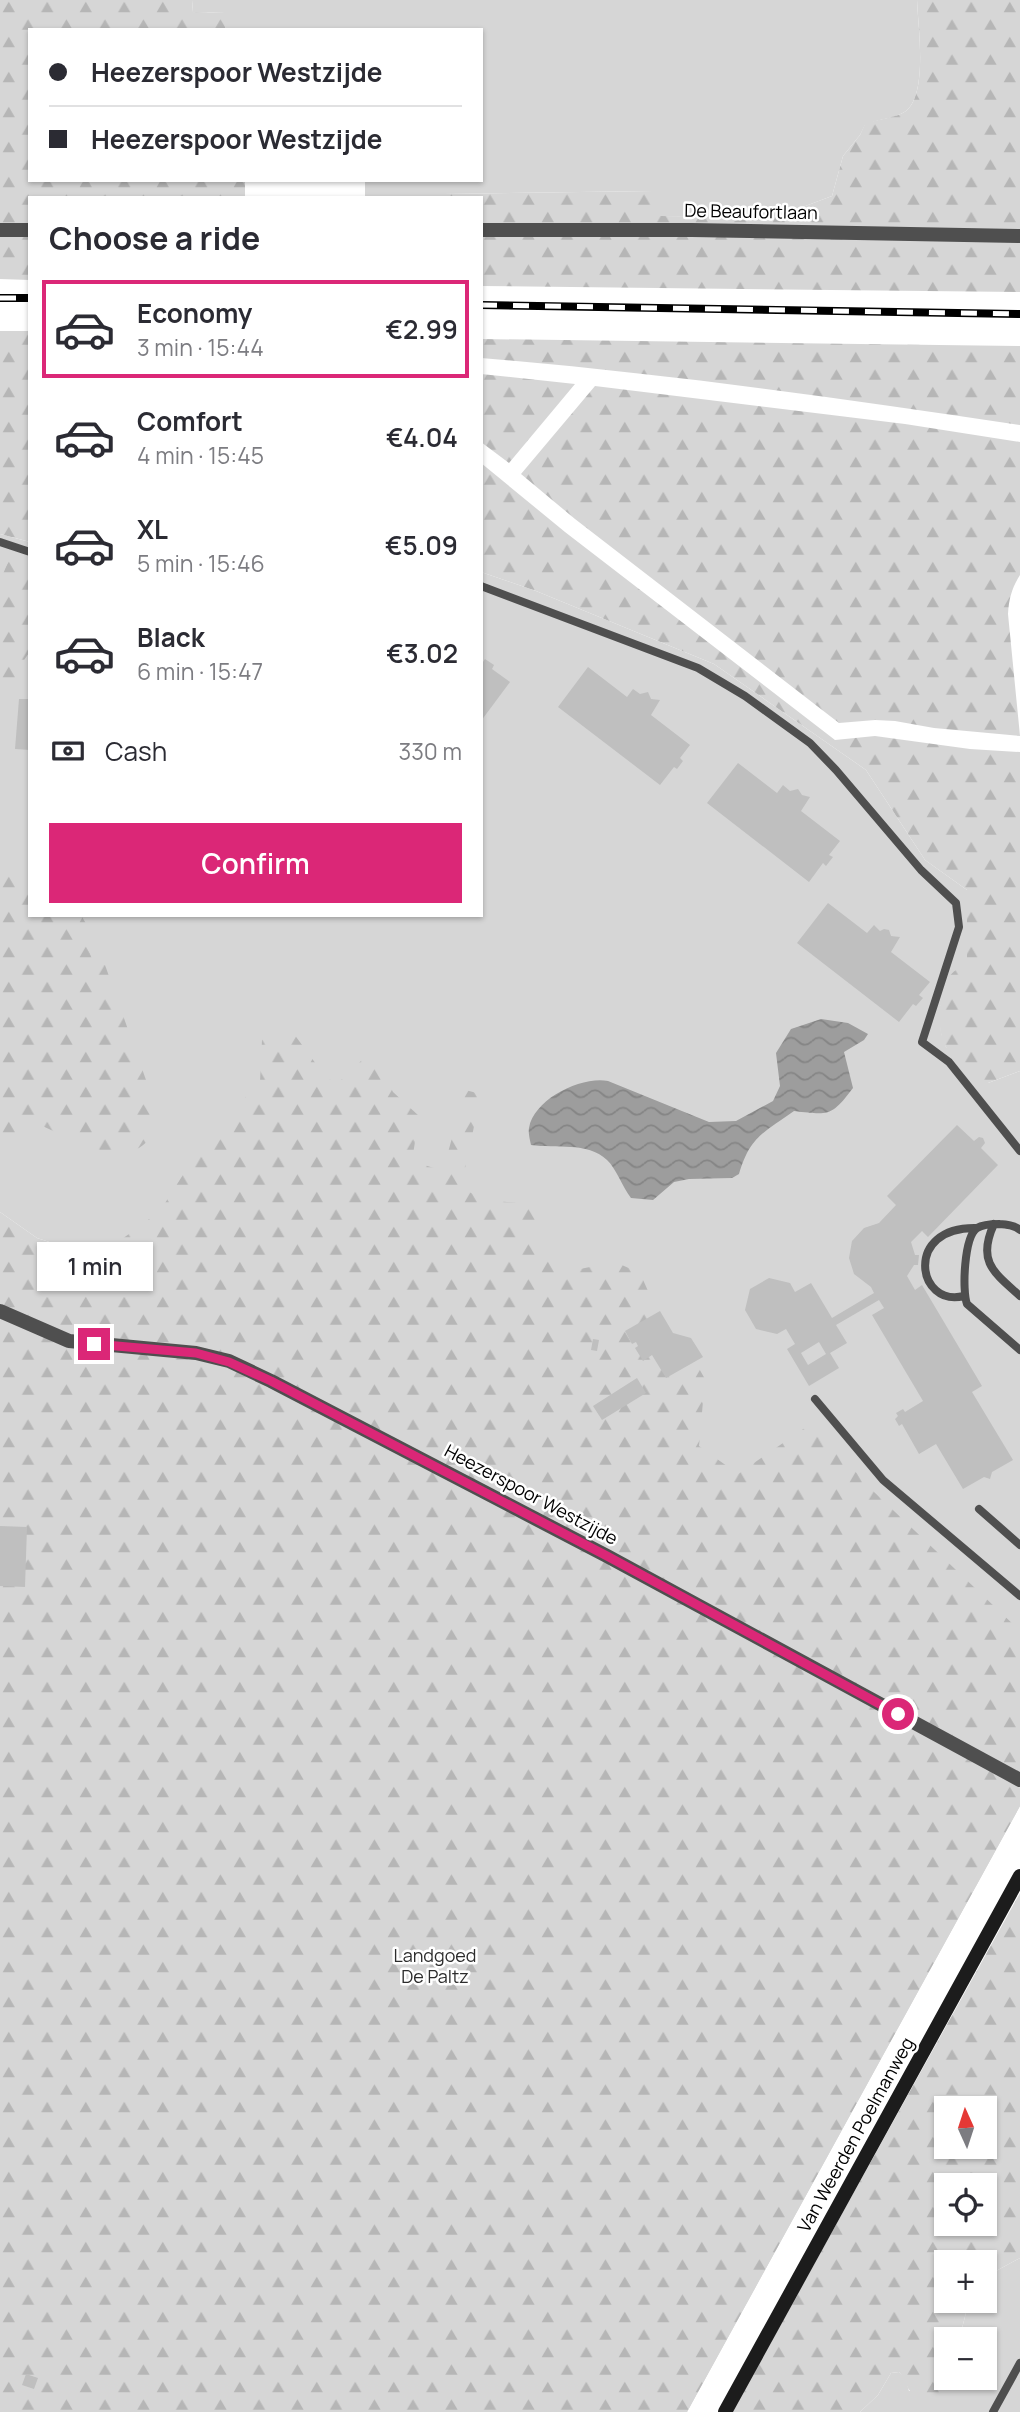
<!DOCTYPE html>
<html lang="en">
<head>
<meta charset="utf-8">
<style>
  :root { --surface:#fff; --page:#f7f7f7; --text:#2b2b33; --muted:#7c7c81; --line:#e1e1e2; --accent:#db2777 }
  body { margin:0; font-family:Manrope,sans-serif; background:var(--page); color:var(--text); height:100vh; display:flex; flex-direction:column; font-size:26px; white-space:nowrap }
  * { box-sizing:border-box; margin:0 }
  p { font-size:23px; color:var(--muted) }
  .icon { flex:none; width:38px; height:38px; fill:none; stroke:currentColor; stroke-width:2; stroke-linecap:round; stroke-linejoin:round }
  .map { position:relative; flex:1; overflow:hidden }
  .side { position:absolute; left:28px; top:196px; width:455px; height:721px; display:flex; flex-direction:column; background:var(--surface); border-radius:0px; box-shadow:0 2px 5px #0004 }
  .side>* { flex:none }
  .guide { position:absolute; left:28px; top:28px; width:455px; height:154px; border-radius:0px; box-shadow:0 2px 5px #0004; display:grid; align-content:center; height:154px; padding:0 21px; background:var(--surface) }
  .needle { width:46px; rotate:357deg }
  .buttons { position:absolute; left:934px; top:2096px; display:grid; gap:14px }
  .buttons a { display:grid; place-items:center; width:63px; height:63px; border-radius:0px; background:var(--surface); box-shadow:0 2px 5px #0004; font-size:35px }
  .end { position:absolute; width:32px; height:32px; margin:-16px; border:9px solid #db2777; background:#fff; box-shadow:0 0 0 4px #fff }
  .from { border-radius:50% }
  .bubble { position:absolute; height:49px; border-radius:0px; background:var(--surface); box-shadow:0 2px 5px #0004; font-size:23px; font-weight:600; line-height:49px; text-align:center }
  .guide b { display:flex; align-items:center; gap:24px; height:66px; font-size:26px }
  .guide b+b { border-top:2px solid var(--line) }
  .guide i { width:18px; height:18px; background:var(--text) }
  ul { padding:0; list-style:none }
  li { display:flex; align-items:center; gap:21px; height:98px; margin:0 14px 10px; padding:0 7px; border:4px solid transparent; border-radius:0px }
  li div { flex:1 }
  li b { display:block; font-size:26px }
  li em { font-style:normal; font-weight:600 }
  li.on { border-color:var(--accent) }
  li>.icon { width:63px; height:63px; stroke-width:1.5 }
  h2 { padding:0 21px; font-size:32px; line-height:84px }
  .pay { display:flex; align-items:center; gap:18px; height:77px; padding:0 21px; font-size:26px }
  .pay p { margin-inline-start:auto }
  .cta { display:flex; gap:14px; margin-top:auto; padding:14px 21px }
  .cta a { flex:1; height:80px; border-radius:0px; background:var(--accent); color:#fff; font-size:28px; font-weight:600; line-height:80px; text-align:center }
  .map>svg:first-child { display:block }
  .green { fill:#d6d6d6 }
  .forest { fill:url(#forest-firs); fill-rule:evenodd }
  .water { fill:url(#water-waves) }
  .building { fill:#bfbfbf; fill-rule:evenodd }
  .lines { fill:none; stroke-linecap:round; stroke-linejoin:round }
  .lane { stroke:#4f4f4f; stroke-width:8 }
  .street { stroke:#4f4f4f; stroke-width:14 }
  .secondary { stroke:#1c1c1c; stroke-width:14 }
  .rail-casing { stroke:#000; stroke-width:8 }
  .rail { stroke:#fff; stroke-width:5; stroke-dasharray:16; stroke-linecap:butt }
  .route { stroke:#db2777; stroke-width:9 }
  .labels { text-anchor:middle; stroke-width:5; stroke-linejoin:round; paint-order:stroke }
  .street-label { font-size:18px; fill:#000; stroke:#fff }
  .park-label { font-size:18px; fill:#2d2d2d; stroke:#fff }
</style>
</head>
<body>
<div class="map">
<svg width="1020" height="2412" viewBox="0 0 1020 2412">
  <defs>
    <pattern id="forest-firs" width="22" height="20" patternUnits="userSpaceOnUse" patternTransform="scale(1.75)"><rect width="22" height="20" fill="#d6d6d6"/><path d="M5 1l3.5 6h-7zM16 11l3.5 6h-7z" fill="#b6b6b6"/></pattern>
    <pattern id="water-waves" width="16" height="10" patternUnits="userSpaceOnUse" patternTransform="scale(1.75)"><rect width="16" height="10" fill="#9d9d9d"/><path d="M0 5q4-4 8 0t8 0" fill="none" stroke="#858585"/></pattern>
  </defs>
  <rect width="100%" height="100%" fill="#fff"/>
  <path class="green" d="M192 0H917C918 27 928 93 906 111 897 118 877 119 865 125L860 135 843 156 832 196 800 208 794 217 657 216 651 191 444 194 443 198H365V180H481V30H225V13L193 12Z
    M0 534 30 542V915H481V572L536 591 714 664 866 770 925 860 967 890V968L940 1006 941 1033 946 1047 988 1083 1020 1071V1806L687 2412H0L142 1252 74 1250 37 1238 0 1212Z
    M1020 2258V2412H860L878 2395 891 2373 899 2372 905 2377 909 2391 942 2381 940 2373 947 2361V2378H985V2340H959L969 2301H985V2277Z"/>
  <path class="forest" d="M0 0H192L193 12 225 13V30H30V180H245V198H30V280L0 279Z
    M917 0H1020V292L481 286V198H443V194L652 191 658 216 794 217 800 208 832 196 843 156 860 135 865 124C877 119 897 118 906 111 928 93 918 27 917 0Z
    M0 331H30V542L0 534Z
    M481 339 1020 346V425C841 398 661 373 481 358Z
    M481 374 575 384 509 463 481 442Z
    M595 386 905 424 1020 442V575C1012 588 1009 598 1008 614L1020 736 934 728 895 721 875 720 839 723 575 519 521 474Z
    M481 463 565 532 835 740 875 736 970 749 1020 752V1071L988 1083 983 1088C972 1075 954 1062 946 1047 935 1030 938 981 956 970 956 970 966 968 967 968V890L925 860 866 770 714 664 536 591 481 572Z
    M11 555 30 559V652C16 667 17 690 0 703L2 592 3 574Z
    M0 868 30 879V915H81L92 934 86 943 94 964 105 965 156 1108C158 1119 156 1130 149 1139 123 1173 62 1134 34 1122L16 1134 0 1158Z
    M279 1030 294 1034 327 1079 339 1082 364 1058 380 1068 393 1092 419 1116 412 1161 443 1171 465 1090 481 1094 461 1187 483 1200 532 1204 543 1211 535 1233 570 1271 615 1262 640 1273 656 1309 639 1345 665 1365H697L705 1379 699 1446 738 1474 812 1423 874 1492 1016 1627 1020 1624V1806L687 2412H0V1212L37 1238 74 1250 139 1251 118 1242 160 1211 207 1137 260 1082 262 1040Z
    M1020 1893V2258L985 2277V2263H947V2301H969L959 2340H947V2361L940 2373 944 2390C936 2401 919 2404 910 2391 905 2385 906 2378 899 2372L891 2373 878 2395 860 2412H732ZM947 2109H985V2147H947ZM947 2186H985V2224H947Z"/>
  <path class="water" d="M821 1019 848 1023 868 1034 864 1040 844 1052 853 1088C831 1117 829 1115 794 1111 763 1133 750 1137 739 1174L732 1178 689 1179 674 1182 653 1200 631 1198C623 1188 616 1168 607 1160 587 1141 556 1149 531 1145 530 1140 528 1133 529 1128 534 1099 581 1076 608 1081L709 1122 736 1121 773 1101 780 1086 776 1053 791 1029Z"/>
  <path class="building" d="M485 659 494 665 492 669 510 682 481 721V661L483 662Z
    M588 667 627 697 633 689 640 694 648 692 651 699 660 700 651 715 690 745 680 758 683 761 677 769 674 767 660 785 558 707Z
    M19 699H30V750L15 749Z
    M738 763 777 793 783 785 790 791 798 789 802 795 810 797 801 811 840 841 829 855 833 857 826 866 823 863 809 882 707 803Z
    M828 903 867 933 874 925 880 931 884 929 889 930 891 936 900 937 891 952 930 982 919 995 923 998 916 1006 913 1004 899 1022 797 943Z
    M957 1125 974 1141 979 1137 983 1138 985 1143 981 1148 998 1165 928 1237 922 1231 911 1242 915 1255H919L918 1265H914L907 1276 915 1290 922 1285 982 1386 972 1392 1013 1460 992 1472 990 1479 984 1477 963 1489 936 1444 919 1454 902 1424 899 1426 895 1419 898 1416 896 1413 903 1409 905 1412 923 1401 872 1315 884 1308 879 1300 836 1325 847 1343 830 1353 839 1368 809 1386 787 1349 795 1344 786 1329 777 1334 756 1329 745 1310 750 1289 769 1278 790 1283 795 1292 811 1283 832 1318 874 1293 871 1287 854 1274 849 1258 852 1241 864 1228 879 1223 896 1205 887 1196ZM819 1342 826 1354 808 1365 801 1353Z
    M660 1311 673 1333 691 1338 703 1357 666 1378 652 1355 643 1361 635 1348 638 1346 636 1342 632 1344 625 1331Z
    M593 1339 599 1340 597 1351 591 1350Z
    M637 1378 646 1393 602 1420 593 1406Z
    M0 1526 27 1527 25 1587 0 1586Z
    M26 2374 38 2378 34 2389 22 2385Z"/>
  <g class="lines">
    <path class="lane" d="M0 542 30 552
      M481 586 698 668 745 696 810 743 836 770 921 870 956 903 959 927 922 1042 949 1062 1020 1151
      M994 1224C977 1261 993 1272 1020 1296
      M1020 1230C1014 1225 1008 1225 999 1224 993 1224 982 1225 977 1228 964 1237 962 1291 967 1304L1020 1350
      M964 1296C917 1308 903 1226 977 1228
      M815 1399 883 1480 1020 1596
      M979 1509 1020 1545
      M993 2412 1020 2363"/>
    <path class="street" d="M0 230H30
      M481 230H692L1020 236
      M0 1311 69 1341 196 1353 229 1361 271 1381 607 1556 1020 1780"/>
    <path class="secondary" d="M725 2412 1020 1876"/>
    <g class="rail-casing">
      <path id="rail" d="M0 298H30
        M481 305 1020 314"/>
    </g>
    <use href="#rail" class="rail"/>
  </g>
  <g class="lines">
    <path class="route" d="M94 1344 196 1353 229 1362 271 1381 607 1556 898 1714"/>
  </g>
  <g class="labels">
    <g class="street-label">
      <text transform="translate(751 212) rotate(1)" y="6">De Beaufortlaan</text>
      <text transform="translate(531 1495) rotate(28)" y="6">Heezerspoor Westzijde</text>
      <text transform="translate(856 2135) rotate(-61)" y="6">Van Weerden Poelmanweg</text>
    </g>
    <g class="park-label">
      <text x="435" y="1962">Landgoed<tspan x="435" dy="21">De Paltz</tspan></text>
    </g>
  </g>
</svg>
<div class="buttons">
<a><svg class="needle" viewBox="-14 -14 28 28"><path d="M0-13l5 13h-10z" fill="#e53935"/><path d="M0 13l5-13h-10z" fill="#7c7c81"/></svg></a>
<a><svg class="icon" aria-label="locate" viewBox="0 0 24 24"><circle cx="12" cy="12" r="6"/><path d="M12 2v4M12 18v4M2 12h4M18 12h4"/></svg></a>
<a>+</a>
<a>−</a>
</div>
<i class="end from" style="left:898px;top:1714px"></i>
<i class="end" style="left:94px;top:1344px"></i>
<div class="bubble" style="left:37px;top:1242px;width:116px">1 min</div>
<div class="guide">
<b><i class="from"></i>Heezerspoor Westzijde</b>
<b><i></i>Heezerspoor Westzijde</b>
</div>
<section class="side">
<h2>Choose a ride</h2>
<ul>
<li class="on"><svg class="icon" aria-label="car" viewBox="0 0 24 24"><path d="M5 17H2v-5l4-1 3-4h7l3 4 3 1v5h-3M9 17h6M6 11h13"/><circle cx="7" cy="17" r="2"/><circle cx="17" cy="17" r="2"/></svg><div><b>Economy</b><p>3 min · 15:44</p></div><em>€2.99</em></li>
<li><svg class="icon" aria-label="car" viewBox="0 0 24 24"><path d="M5 17H2v-5l4-1 3-4h7l3 4 3 1v5h-3M9 17h6M6 11h13"/><circle cx="7" cy="17" r="2"/><circle cx="17" cy="17" r="2"/></svg><div><b>Comfort</b><p>4 min · 15:45</p></div><em>€4.04</em></li>
<li><svg class="icon" aria-label="car" viewBox="0 0 24 24"><path d="M5 17H2v-5l4-1 3-4h7l3 4 3 1v5h-3M9 17h6M6 11h13"/><circle cx="7" cy="17" r="2"/><circle cx="17" cy="17" r="2"/></svg><div><b>XL</b><p>5 min · 15:46</p></div><em>€5.09</em></li>
<li><svg class="icon" aria-label="car" viewBox="0 0 24 24"><path d="M5 17H2v-5l4-1 3-4h7l3 4 3 1v5h-3M9 17h6M6 11h13"/><circle cx="7" cy="17" r="2"/><circle cx="17" cy="17" r="2"/></svg><div><b>Black</b><p>6 min · 15:47</p></div><em>€3.02</em></li>
</ul>
<div class="pay"><svg class="icon" aria-label="cash" viewBox="0 0 24 24"><path d="M3 7h18v10H3z"/><circle cx="12" cy="12" r="2"/></svg>Cash<p>330 m</p></div>
<div class="cta"><a>Confirm</a></div>
</section>
</div>
</body>
</html>
